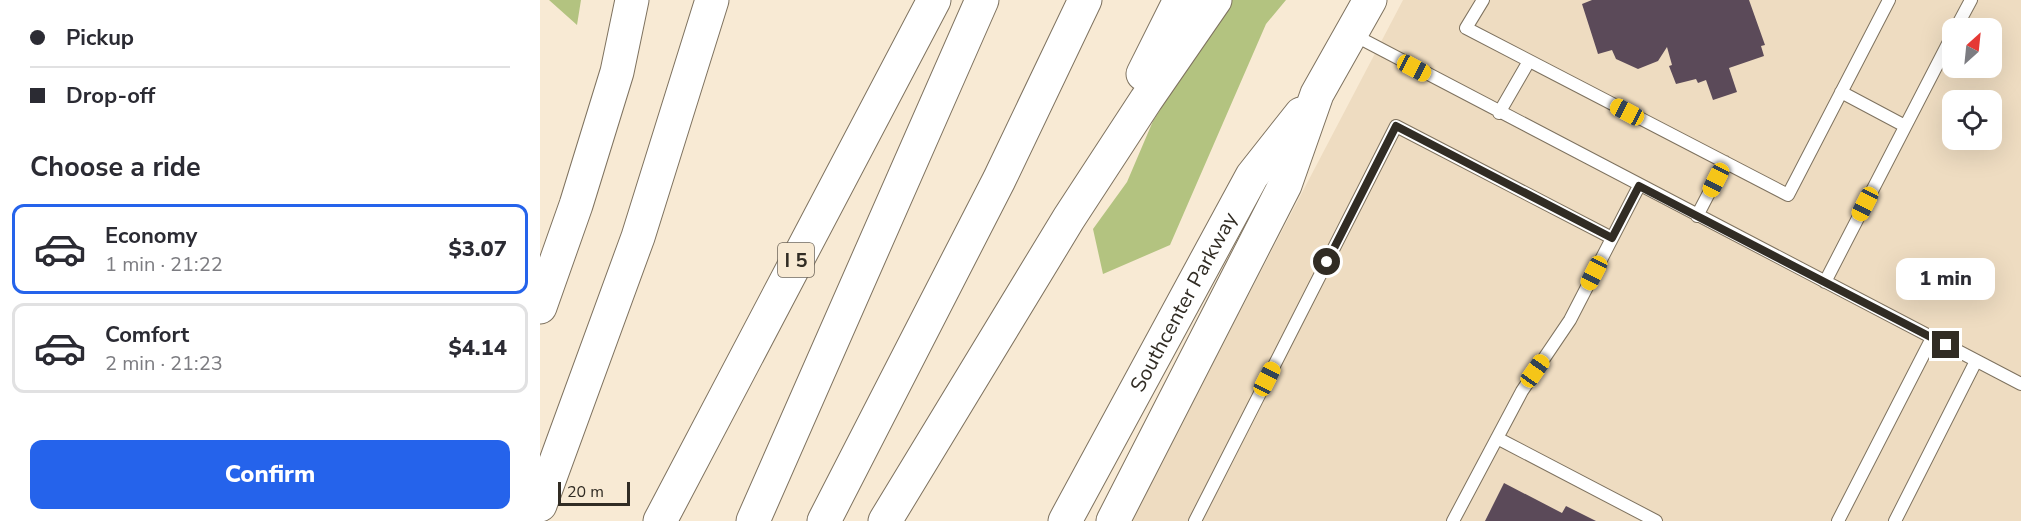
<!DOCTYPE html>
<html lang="en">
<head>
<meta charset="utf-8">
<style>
  :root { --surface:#fff; --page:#f7f7f7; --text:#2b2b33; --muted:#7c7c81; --line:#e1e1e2; --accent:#2563eb }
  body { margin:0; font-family:"Nunito Sans",sans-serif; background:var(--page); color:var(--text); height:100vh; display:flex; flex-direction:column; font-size:22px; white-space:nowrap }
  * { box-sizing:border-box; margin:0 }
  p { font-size:20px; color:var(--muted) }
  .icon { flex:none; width:33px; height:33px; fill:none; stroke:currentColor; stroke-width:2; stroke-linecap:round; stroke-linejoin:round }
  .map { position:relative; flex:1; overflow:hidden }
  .side { display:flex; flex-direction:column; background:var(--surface); width:540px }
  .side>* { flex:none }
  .guide { display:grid; align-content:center; height:132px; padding:0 30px; background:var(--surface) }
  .needle { width:39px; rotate:27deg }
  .fabs { position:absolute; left:1402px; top:18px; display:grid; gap:12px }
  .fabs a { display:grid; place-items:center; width:60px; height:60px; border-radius:12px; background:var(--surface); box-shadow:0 6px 24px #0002; font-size:30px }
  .scale { position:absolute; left:18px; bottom:15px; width:72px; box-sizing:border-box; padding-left:6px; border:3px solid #312c24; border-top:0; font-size:16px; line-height:21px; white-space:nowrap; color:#312c24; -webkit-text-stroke:4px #f8ead4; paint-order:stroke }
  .end { position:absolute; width:27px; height:27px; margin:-14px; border:8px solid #312c24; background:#fff; box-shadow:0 0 0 3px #fff }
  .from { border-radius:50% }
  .bubble { position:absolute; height:42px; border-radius:12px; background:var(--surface); box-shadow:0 6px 24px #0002; font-size:20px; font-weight:800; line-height:42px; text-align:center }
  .car { position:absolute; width:18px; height:36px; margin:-18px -9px; border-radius:8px; box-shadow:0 0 4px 2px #0007; background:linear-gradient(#f5c518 24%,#345 0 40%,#f5c518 0 76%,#345 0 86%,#f5c518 0) }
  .guide b { display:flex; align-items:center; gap:21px; height:57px; font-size:22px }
  .guide b+b { border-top:2px solid var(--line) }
  .guide i { width:15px; height:15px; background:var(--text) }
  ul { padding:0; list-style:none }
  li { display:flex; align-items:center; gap:18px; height:90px; margin:0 12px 9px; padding:0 18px; border:3px solid var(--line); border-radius:12px }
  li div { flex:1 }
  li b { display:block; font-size:22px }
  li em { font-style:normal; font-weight:800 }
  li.selected { border-color:var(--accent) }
  li>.icon { width:54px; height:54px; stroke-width:1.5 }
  h2 { padding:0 30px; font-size:27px; line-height:72px }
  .cta { display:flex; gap:12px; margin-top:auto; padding:12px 30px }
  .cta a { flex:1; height:69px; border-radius:12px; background:var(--accent); color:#fff; font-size:24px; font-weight:800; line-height:69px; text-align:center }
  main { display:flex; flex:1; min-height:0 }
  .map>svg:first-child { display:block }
  .built { fill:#eedcc1; fill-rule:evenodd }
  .forest { fill:#b3c380 }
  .building { fill:#5b4a59 }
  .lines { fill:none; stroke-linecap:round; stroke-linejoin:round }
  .lane-casing { stroke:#7e725f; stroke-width:14 }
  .secondary-casing { stroke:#7e725f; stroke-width:35 }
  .highway-casing { stroke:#7e725f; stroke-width:35 }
  .lane { stroke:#fff; stroke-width:12 }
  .secondary { stroke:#fff; stroke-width:33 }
  .highway { stroke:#fff; stroke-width:33 }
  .route { stroke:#312c24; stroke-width:8 }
  .labels { text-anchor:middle; stroke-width:6; stroke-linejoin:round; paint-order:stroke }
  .shield { fill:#f8ead4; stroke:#6d6559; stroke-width:1.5 }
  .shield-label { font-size:20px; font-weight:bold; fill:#312c24 }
  .street-label { font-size:21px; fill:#312c24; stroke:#f8ead4 }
</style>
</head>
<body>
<main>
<section class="side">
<div class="guide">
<b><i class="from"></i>Pickup</b>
<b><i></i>Drop-off</b>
</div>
<h2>Choose a ride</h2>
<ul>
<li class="selected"><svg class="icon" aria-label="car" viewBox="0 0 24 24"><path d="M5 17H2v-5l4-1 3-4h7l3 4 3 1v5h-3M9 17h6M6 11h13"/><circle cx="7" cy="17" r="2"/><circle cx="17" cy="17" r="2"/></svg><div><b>Economy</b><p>1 min · 21:22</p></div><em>$3.07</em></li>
<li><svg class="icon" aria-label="car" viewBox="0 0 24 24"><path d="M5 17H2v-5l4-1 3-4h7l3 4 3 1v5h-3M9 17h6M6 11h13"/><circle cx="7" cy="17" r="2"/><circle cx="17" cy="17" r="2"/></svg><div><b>Comfort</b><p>2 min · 21:23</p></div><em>$4.14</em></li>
</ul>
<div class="cta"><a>Confirm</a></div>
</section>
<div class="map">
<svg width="1481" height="521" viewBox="0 0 1481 521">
  <rect width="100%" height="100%" fill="#f8ead4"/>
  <path class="built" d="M863 0H1481V521H590ZM1413 28H1452V68H1413ZM1413 100H1452V140H1413Z"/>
  <path class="forest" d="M9 0H41L37 25Z
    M690 0H746L726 24 630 245 563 274 553 229 587 182 613 121Z"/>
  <path class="building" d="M1052 0H1209L1225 45 1221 46 1224 56 1189 68 1197 92 1173 100 1166 80 1158 83 1156 79 1136 84 1129 66 1132 65 1127 47 1118 61 1098 69 1076 59 1072 50 1058 54 1042 4Z
    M964 483 1022 513 1026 506 1056 521H945Z"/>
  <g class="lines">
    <g class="lane-casing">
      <path id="lane" d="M943 0 926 28 1248 195 1349 0
        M1416 28 1431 0
        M812 34 1481 384
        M1301 92 1365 126
        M959 113 989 61
        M1157 216 1185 162
        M1285 282 1413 34
        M957 438 1116 521
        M655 521 856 126 1072 238
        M913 521 982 391 1030 320 1099 186
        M1298 521 1392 338
        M1355 521 1436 361"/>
    </g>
    <g class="secondary-casing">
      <g id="secondary">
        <path id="s1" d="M525 521 712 176 761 114"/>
        <path d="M573 521 745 185 777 94 830 0"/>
      </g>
    </g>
    <g class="highway-casing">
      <path id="highway" d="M603 74 640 0
        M0 307 36 205 77 72 92 0
        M0 505 98 237 172 0
        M120 521 394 0
        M213 521 442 0
        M284 521 459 180 545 0
        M345 521 529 218 606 100 675 0"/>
    </g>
    <use href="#lane" class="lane"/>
    <use href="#secondary" class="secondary"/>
    <use href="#highway" class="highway"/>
  </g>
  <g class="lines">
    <path class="route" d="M787 262 856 126 1072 238 1099 186 1406 345"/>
  </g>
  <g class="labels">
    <rect class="shield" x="238" y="243" width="36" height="34" rx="4.5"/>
    <g class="shield-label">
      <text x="256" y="267">I 5</text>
    </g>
    <g class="street-label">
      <text dy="7" stroke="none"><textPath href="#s1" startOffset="249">Southcenter Parkway</textPath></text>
    </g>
  </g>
</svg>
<div class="fabs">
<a><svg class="needle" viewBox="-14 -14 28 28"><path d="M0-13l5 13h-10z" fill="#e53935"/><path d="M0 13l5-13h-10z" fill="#7c7c81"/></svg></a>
<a><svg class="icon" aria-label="locate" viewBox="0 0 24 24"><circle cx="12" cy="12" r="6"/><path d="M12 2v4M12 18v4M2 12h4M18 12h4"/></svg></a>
</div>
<div class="scale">20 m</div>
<i class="end from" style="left:787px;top:262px"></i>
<i class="end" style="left:1406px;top:345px"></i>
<div class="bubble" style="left:1356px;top:258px;width:99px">1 min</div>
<i class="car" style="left:874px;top:68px;rotate:118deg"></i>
<i class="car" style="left:1087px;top:112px;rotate:298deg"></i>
<i class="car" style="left:1176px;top:180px;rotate:207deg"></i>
<i class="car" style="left:1325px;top:204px;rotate:207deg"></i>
<i class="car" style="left:1054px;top:273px;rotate:207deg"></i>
<i class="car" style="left:995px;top:371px;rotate:35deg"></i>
<i class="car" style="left:727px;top:379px;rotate:27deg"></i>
</div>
</main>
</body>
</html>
